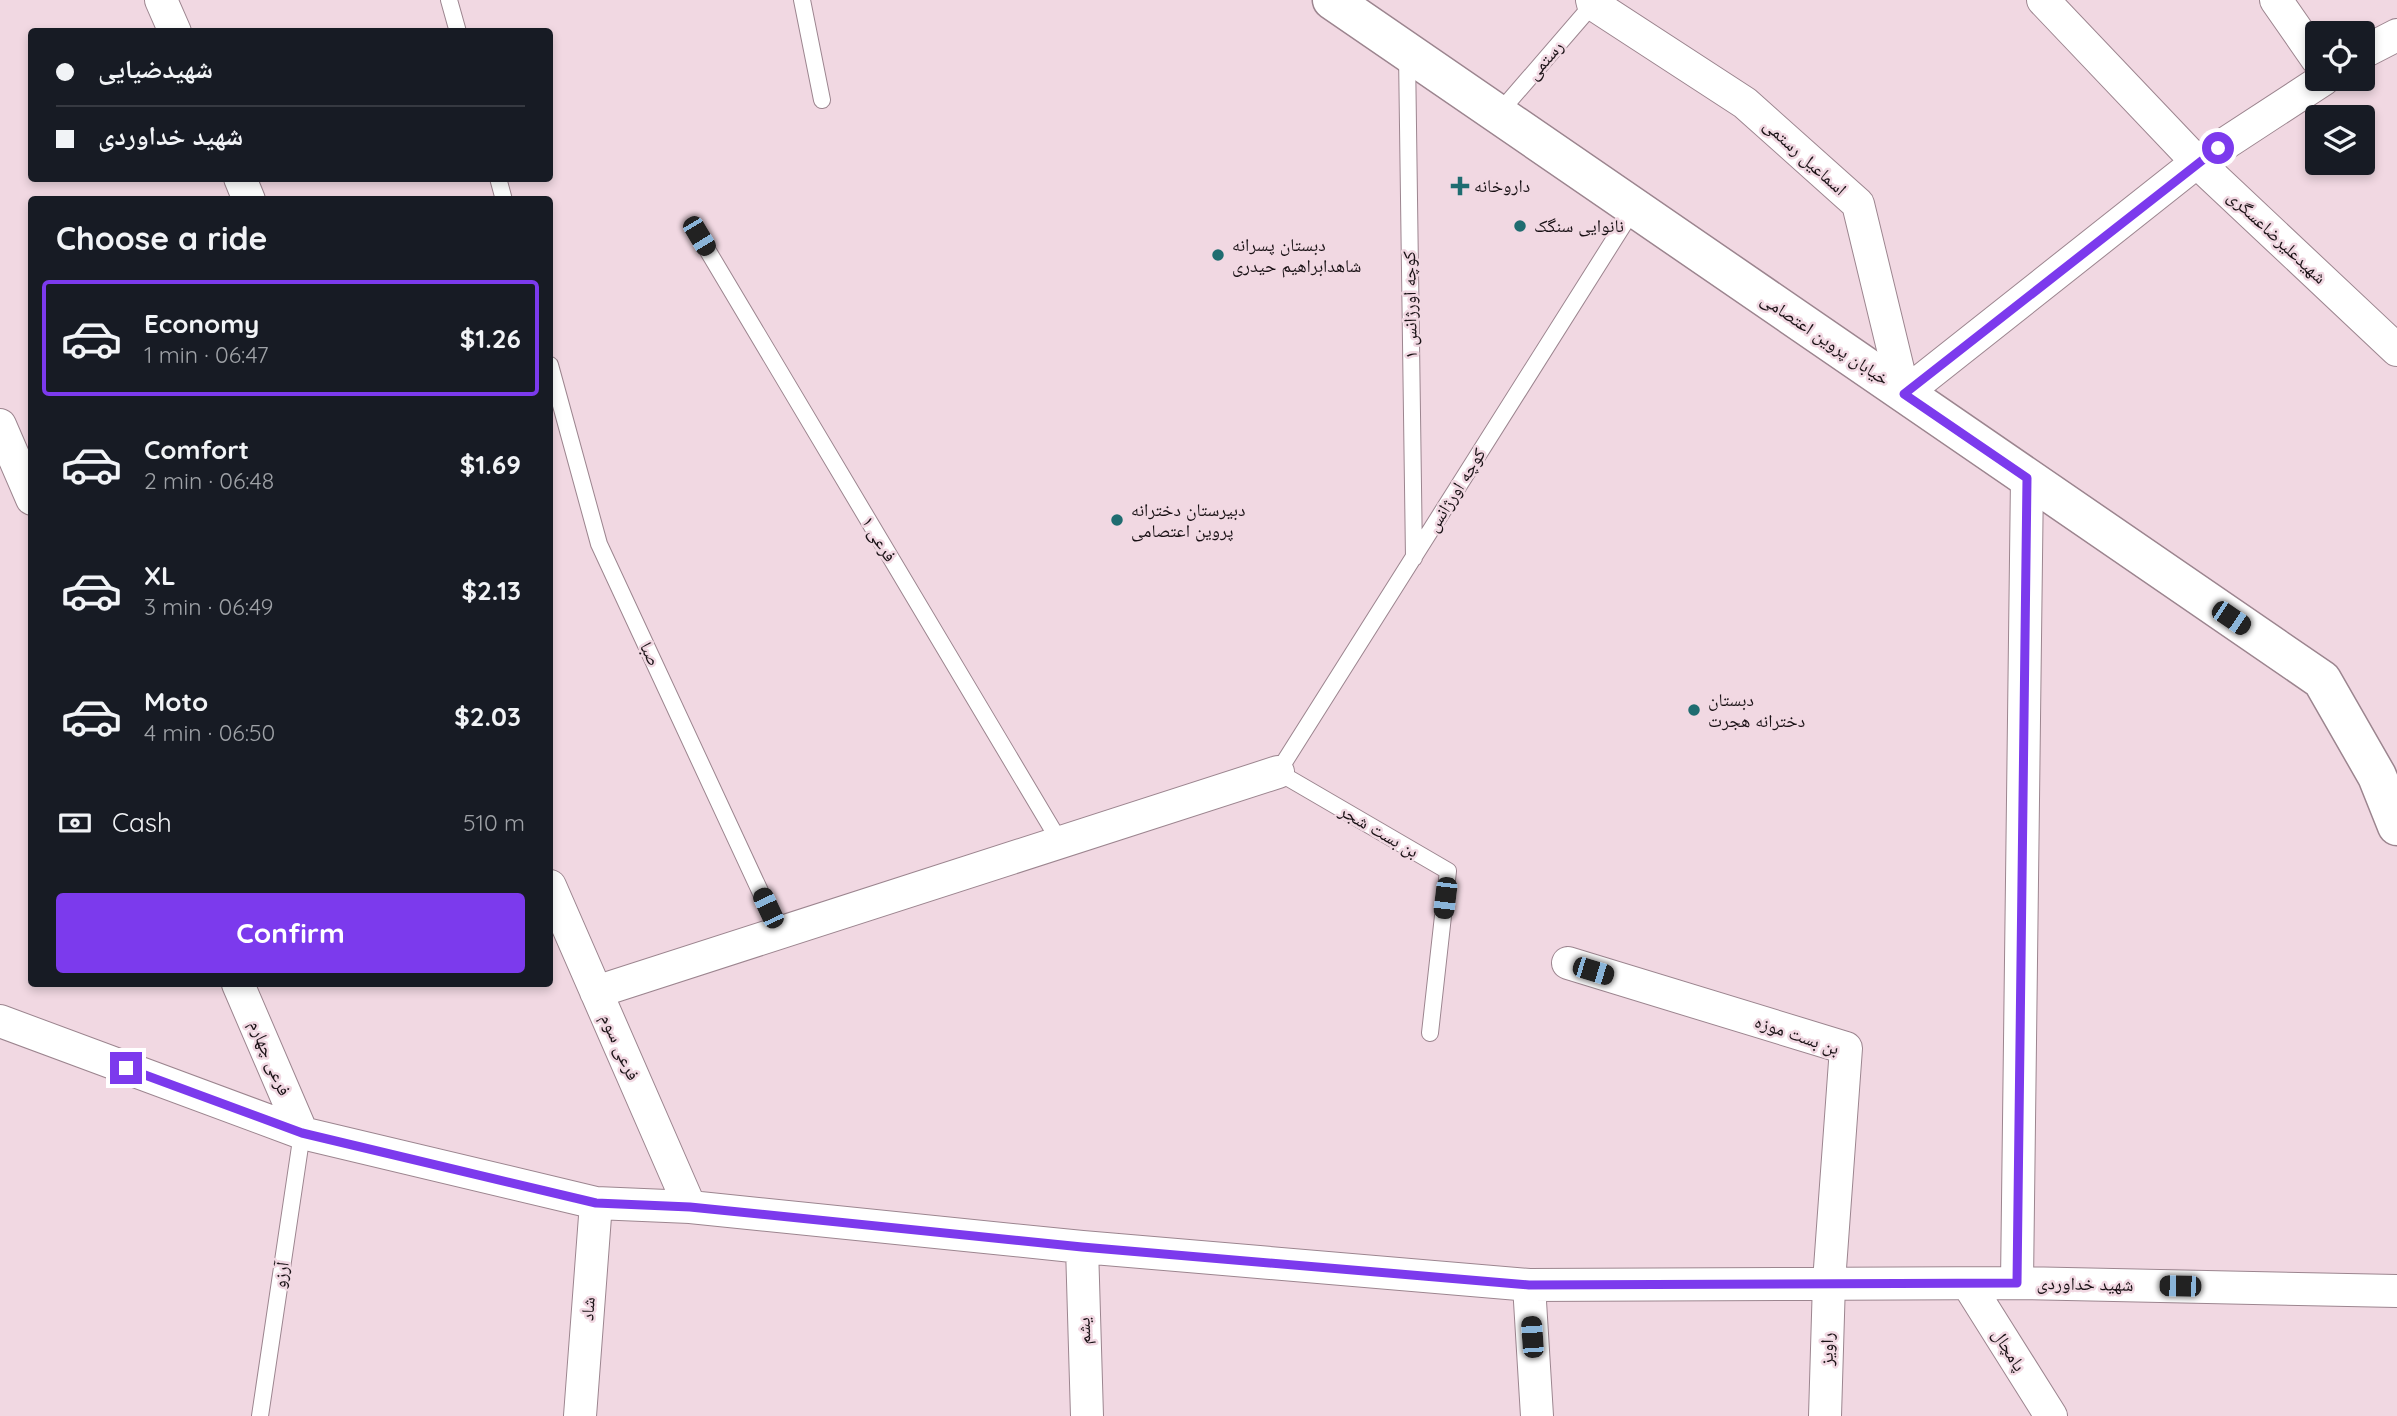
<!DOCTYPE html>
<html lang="en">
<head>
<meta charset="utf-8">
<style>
  :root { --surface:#171b24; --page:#242831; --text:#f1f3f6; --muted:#9ea1a6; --line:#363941; --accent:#7c3aed }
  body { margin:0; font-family:Quicksand,"Noto Naskh Arabic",sans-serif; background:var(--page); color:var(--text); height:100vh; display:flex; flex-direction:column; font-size:26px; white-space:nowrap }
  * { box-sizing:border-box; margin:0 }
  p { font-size:23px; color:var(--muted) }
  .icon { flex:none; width:38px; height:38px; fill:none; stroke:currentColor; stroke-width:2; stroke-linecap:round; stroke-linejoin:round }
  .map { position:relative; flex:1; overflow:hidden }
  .drawer { position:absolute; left:28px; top:196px; width:525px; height:791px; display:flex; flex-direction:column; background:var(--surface); border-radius:7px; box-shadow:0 4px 10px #0003 }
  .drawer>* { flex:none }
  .hud { position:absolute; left:28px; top:28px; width:525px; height:154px; border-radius:7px; box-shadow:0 4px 10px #0003; display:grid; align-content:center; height:154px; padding:0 28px; background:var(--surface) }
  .fabs { position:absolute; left:2305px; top:21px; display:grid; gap:14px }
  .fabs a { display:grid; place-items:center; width:70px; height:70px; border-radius:7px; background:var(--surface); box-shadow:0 4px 10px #0003; font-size:35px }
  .end { position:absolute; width:32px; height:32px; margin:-16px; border:9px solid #7c3aed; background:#fff; box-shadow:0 0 0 4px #fff }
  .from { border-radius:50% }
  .car { position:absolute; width:21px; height:42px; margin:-21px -10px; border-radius:9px; box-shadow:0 0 5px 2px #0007; background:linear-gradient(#222 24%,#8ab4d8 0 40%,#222 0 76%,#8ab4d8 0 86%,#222 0) }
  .hud b { display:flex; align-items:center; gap:24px; height:66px; font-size:26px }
  .hud b+b { border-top:2px solid var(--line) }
  .hud i { width:18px; height:18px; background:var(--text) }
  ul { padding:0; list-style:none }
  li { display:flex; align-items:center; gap:21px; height:116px; margin:0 14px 10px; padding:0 14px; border:4px solid transparent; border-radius:7px }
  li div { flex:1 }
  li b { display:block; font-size:26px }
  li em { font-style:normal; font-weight:700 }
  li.selected { border-color:var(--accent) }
  li>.icon { width:63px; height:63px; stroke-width:1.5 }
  h2 { padding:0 28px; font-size:32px; line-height:84px }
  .pay { display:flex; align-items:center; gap:18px; height:77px; padding:0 28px; font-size:26px }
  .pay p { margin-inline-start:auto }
  .cta { display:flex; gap:14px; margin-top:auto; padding:14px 28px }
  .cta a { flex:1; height:80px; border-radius:7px; background:var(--accent); color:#fff; font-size:28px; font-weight:700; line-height:80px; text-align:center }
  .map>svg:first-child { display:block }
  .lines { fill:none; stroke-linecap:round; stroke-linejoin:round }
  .service-casing { stroke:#9c858f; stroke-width:18 }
  .minor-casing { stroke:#9c858f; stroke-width:34 }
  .tertiary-casing { stroke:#9c858f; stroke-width:41 }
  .service { stroke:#fff; stroke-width:16 }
  .minor { stroke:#fff; stroke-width:32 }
  .tertiary { stroke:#fff; stroke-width:38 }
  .route { stroke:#7c3aed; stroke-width:9 }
  .poi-dot { fill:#1f6c70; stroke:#f1d8e2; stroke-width:2.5 }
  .labels { text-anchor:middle; stroke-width:5; stroke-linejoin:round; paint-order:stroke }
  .street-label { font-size:18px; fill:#191115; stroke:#f1d8e2 }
  .poi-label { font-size:18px; fill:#191115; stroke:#f1d8e2; text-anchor:start }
</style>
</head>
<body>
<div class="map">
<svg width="2397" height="1416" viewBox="0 0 2397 1416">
  <rect width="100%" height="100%" fill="#f1d8e2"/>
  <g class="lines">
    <g class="service-casing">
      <path id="service" d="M449 0 458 32
        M802 0 822 100
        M1407 54 1414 558
        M1498 114 1593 4
        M498 178 504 200
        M699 236 1060 842
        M550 365 599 544 779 932
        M1430 1033 1448 871 1278 772 1634 208
        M260 1416 302 1133"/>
    </g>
    <g class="minor-casing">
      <path id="minor" d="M161 0 175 32
        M1592 0 1593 4 1745 103 1858 204 1904 394 2197 162 2324 79
        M2043 0 2197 162 2397 350
        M2276 0 2317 59
        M2362 53 2397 35
        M240 178 249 200
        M0 425 32 499
        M550 886 690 1207
        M1568 963 1846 1048 1829 1282 1825 1416
        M238 984 302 1133
        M596 992 1278 772
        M0 1021 302 1133 596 1203 690 1207 1082 1247 1529 1285 2017 1283 2397 1291
        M1082 1247 1087 1416
        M2017 1283 2027 478
        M1968 1284 2051 1416
        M1529 1285 1537 1416
        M580 1416 596 1203"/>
    </g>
    <g class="tertiary-casing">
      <path id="tertiary" d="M1332 0 2322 680 2377 776 2397 826"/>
    </g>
    <use href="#service" class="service"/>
    <use href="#minor" class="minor"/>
    <use href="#tertiary" class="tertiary"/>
  </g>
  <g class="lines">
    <path class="route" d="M126 1068 302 1133 596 1203 690 1207 1082 1247 1529 1285 2017 1283 2027 478 1904 394 2218 148"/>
  </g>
  <g class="poi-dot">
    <path d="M1456.5 175.5h7v7h7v7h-7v7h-7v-7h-7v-7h7z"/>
    <circle cx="1520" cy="226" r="7"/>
    <circle cx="1218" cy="255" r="7"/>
    <circle cx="1117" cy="520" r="7"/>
    <circle cx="1694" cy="710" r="7"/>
  </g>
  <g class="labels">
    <g class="street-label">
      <text transform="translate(1545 60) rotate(-49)" y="6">رستمی</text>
      <text transform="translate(1805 157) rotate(42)" y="6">اسماعیل رستمی</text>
      <text transform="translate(2277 237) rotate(43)" y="6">شهیدعلیرضاعسگری</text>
      <text transform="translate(1410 305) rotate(-91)" y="6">کوچه اورژانس ۱</text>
      <text transform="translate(1825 339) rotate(34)" y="6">خیابان پروین اعتصامی</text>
      <text transform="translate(1456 490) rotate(-58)" y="6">کوچه اورژانس</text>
      <text transform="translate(879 539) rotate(59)" y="6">فرعی ۱</text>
      <text transform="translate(650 654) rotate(65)" y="6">صبا</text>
      <text transform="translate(1379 831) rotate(30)" y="6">بن بست شجر</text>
      <text transform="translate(1797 1035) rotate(19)" y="6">بن بست موزه</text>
      <text transform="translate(620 1047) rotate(66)" y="6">فرعی سوم</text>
      <text transform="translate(270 1058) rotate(67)" y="6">فرعی چهارم</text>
      <text transform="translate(281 1275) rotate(-82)" y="6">آرزو</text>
      <text transform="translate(2085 1284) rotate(1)" y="6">شهید خداوردی</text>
      <text transform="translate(588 1309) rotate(-86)" y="6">شاد</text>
      <text transform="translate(1084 1331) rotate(-92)" y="6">یشم</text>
      <text transform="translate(1827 1349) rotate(-89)" y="6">راویز</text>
      <text transform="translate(2009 1350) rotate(58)" y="6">پامچال</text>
    </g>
    <g class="poi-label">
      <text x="1474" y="192">داروخانه</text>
      <text x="1534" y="232">نانوایی سنگک</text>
      <text x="1232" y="251">دبستان پسرانه<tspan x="1232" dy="21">شاهدابراهیم حیدری</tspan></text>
      <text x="1131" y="516">دبیرستان دخترانه<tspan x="1131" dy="21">پروین اعتصامی</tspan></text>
      <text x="1708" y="706">دبستان<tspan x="1708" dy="21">دخترانه هجرت</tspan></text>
    </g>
  </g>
</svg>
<div class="fabs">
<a><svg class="icon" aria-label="locate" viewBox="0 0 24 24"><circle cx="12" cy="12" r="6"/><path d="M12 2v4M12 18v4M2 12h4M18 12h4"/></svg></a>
<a><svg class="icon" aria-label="layers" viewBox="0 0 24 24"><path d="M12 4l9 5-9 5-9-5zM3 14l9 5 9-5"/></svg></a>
</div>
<i class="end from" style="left:2218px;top:148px"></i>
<i class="end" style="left:126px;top:1068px"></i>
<i class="car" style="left:699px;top:236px;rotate:149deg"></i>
<i class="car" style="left:2231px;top:618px;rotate:124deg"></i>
<i class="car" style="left:1445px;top:898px;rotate:187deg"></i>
<i class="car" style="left:768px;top:908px;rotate:335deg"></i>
<i class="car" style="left:1593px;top:971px;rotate:107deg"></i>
<i class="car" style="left:2180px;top:1286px;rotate:271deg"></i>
<i class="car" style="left:1532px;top:1337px;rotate:356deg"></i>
<div class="hud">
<b><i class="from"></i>شهیدضیایی</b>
<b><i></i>شهید خداوردی</b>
</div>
<section class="drawer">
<h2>Choose a ride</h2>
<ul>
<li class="selected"><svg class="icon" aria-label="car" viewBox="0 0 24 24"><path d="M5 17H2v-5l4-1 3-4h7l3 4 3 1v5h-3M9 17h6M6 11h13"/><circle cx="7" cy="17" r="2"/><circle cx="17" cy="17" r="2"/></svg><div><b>Economy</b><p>1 min · 06:47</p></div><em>$1.26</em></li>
<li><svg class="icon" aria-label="car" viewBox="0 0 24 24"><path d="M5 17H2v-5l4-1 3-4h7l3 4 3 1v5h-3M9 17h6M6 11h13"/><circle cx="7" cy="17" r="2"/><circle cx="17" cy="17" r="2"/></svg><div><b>Comfort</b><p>2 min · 06:48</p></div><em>$1.69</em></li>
<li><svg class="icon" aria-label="car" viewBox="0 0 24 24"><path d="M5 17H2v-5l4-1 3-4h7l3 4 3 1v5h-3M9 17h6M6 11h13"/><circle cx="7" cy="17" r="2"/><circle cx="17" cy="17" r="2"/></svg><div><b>XL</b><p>3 min · 06:49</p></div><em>$2.13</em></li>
<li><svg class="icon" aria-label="car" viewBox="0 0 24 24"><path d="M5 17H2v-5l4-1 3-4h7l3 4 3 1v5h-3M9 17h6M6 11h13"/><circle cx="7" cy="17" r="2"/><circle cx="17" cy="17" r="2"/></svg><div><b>Moto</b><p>4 min · 06:50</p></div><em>$2.03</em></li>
</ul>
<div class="pay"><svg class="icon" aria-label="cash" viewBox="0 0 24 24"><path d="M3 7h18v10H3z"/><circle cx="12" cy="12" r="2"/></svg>Cash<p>510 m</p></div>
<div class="cta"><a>Confirm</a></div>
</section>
</div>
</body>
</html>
